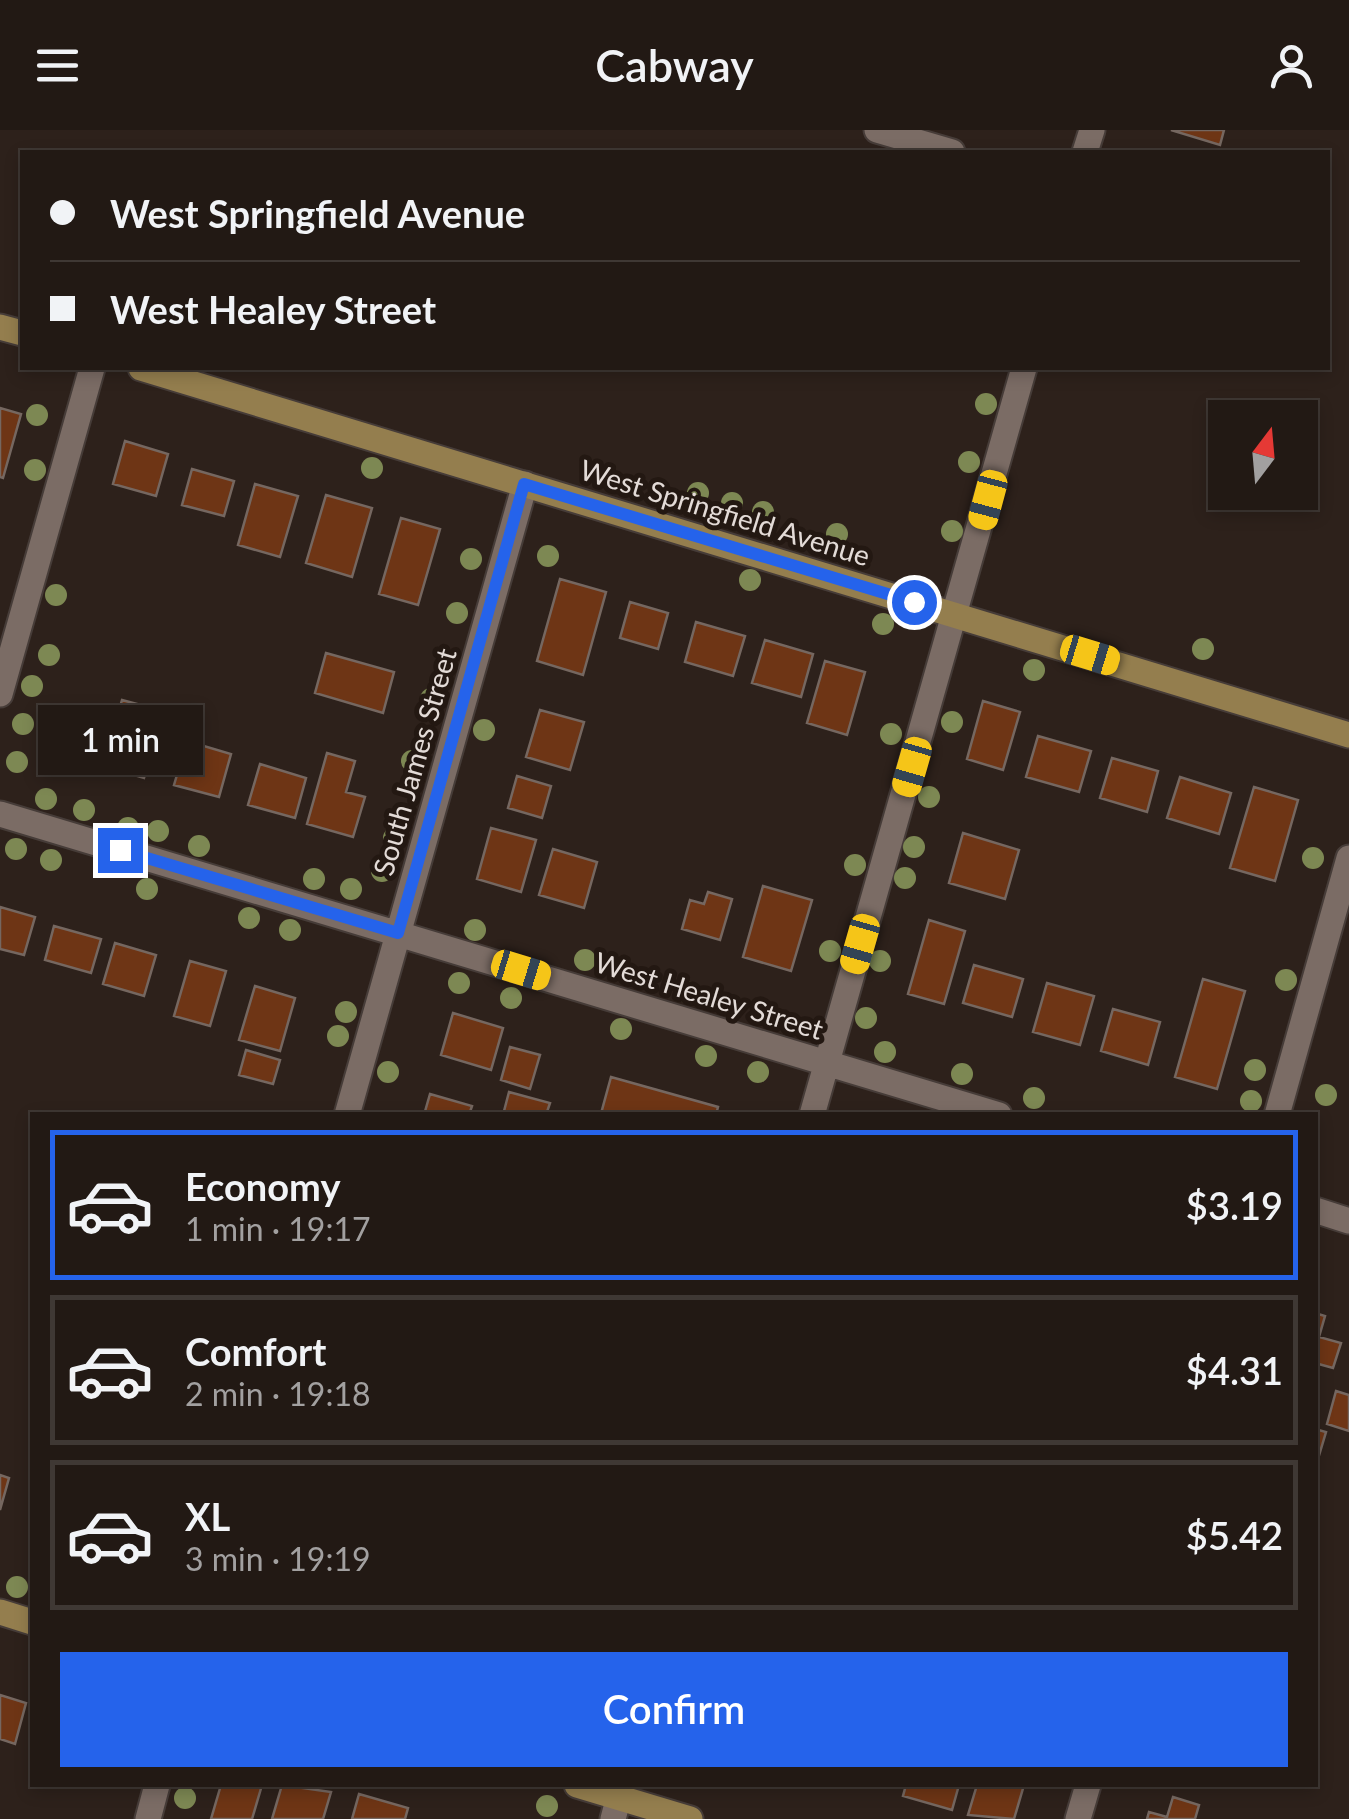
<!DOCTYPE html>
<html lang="en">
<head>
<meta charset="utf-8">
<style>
  :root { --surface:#221914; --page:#2e2622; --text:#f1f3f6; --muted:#a2a0a0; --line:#3f3834; --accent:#2563eb }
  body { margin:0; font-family:Lato,sans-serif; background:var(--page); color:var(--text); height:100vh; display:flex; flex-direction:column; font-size:38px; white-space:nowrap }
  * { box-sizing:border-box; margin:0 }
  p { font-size:32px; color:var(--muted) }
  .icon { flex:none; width:55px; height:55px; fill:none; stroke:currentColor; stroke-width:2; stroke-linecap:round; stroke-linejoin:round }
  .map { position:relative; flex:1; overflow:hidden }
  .side { position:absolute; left:30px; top:982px; width:1288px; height:675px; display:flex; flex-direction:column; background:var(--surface); border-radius:0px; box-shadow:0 5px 15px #0003,0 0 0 2px var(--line) }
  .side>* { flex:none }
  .guide { position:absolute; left:20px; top:20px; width:1310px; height:220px; border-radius:0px; box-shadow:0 5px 15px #0003,0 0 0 2px var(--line); display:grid; align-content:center; height:220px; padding:0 30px; background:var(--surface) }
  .needle { width:65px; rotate:16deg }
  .controls { position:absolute; left:1208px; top:270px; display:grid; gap:20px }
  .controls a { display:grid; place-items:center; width:110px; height:110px; border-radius:0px; background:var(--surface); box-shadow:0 5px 15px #0003,0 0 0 2px var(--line); font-size:50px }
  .end { position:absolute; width:45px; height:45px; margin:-22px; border:12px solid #2563eb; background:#fff; box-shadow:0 0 0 5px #fff }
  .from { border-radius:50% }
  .bubble { position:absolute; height:70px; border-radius:0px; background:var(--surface); box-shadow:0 5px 15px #0003,0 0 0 2px var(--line); font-size:32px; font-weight:600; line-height:70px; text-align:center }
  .car { position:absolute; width:30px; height:60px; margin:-30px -15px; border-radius:12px; box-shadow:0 0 8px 2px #0007; background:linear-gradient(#f5c518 24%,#345 0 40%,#f5c518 0 76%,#345 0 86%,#f5c518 0) }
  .guide b { display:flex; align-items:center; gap:35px; height:95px; font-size:38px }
  .guide b+b { border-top:2px solid var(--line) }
  .guide i { width:25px; height:25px; background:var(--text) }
  ul { padding:18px 0 0; list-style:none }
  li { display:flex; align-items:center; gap:30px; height:150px; margin:0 20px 15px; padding:0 10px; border:5px solid var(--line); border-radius:0px }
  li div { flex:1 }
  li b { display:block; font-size:38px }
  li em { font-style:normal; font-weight:600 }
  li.active { border-color:var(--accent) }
  li>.icon { width:90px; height:90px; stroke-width:1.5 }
  .button { display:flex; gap:20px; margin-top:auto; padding:20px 30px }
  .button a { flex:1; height:115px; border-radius:0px; background:var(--accent); color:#fff; font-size:40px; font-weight:600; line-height:115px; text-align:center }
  header { display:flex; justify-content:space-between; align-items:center; height:130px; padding:0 30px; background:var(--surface); font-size:45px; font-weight:600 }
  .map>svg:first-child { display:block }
  .building { fill:#6e3515; stroke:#756760; stroke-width:2.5 }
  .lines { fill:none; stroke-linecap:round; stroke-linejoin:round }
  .street-casing { stroke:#463c38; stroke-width:29 }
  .secondary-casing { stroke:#463c38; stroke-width:29 }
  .street { stroke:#7b6c65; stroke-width:25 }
  .secondary { stroke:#947e4e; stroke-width:25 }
  .tree { fill:#7d8853 }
  .route { stroke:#2563eb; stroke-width:12 }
  .labels { text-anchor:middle; stroke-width:10; stroke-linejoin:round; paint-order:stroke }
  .street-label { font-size:28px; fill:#e3dbd7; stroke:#231812 }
</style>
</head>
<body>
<header><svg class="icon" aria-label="menu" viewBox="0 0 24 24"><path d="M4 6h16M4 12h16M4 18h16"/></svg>Cabway<svg class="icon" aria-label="person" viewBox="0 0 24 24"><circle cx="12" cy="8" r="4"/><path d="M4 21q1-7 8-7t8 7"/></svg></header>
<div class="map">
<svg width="1349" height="1689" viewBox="0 0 1349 1689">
  <rect width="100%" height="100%" fill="#2d211b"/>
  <path class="building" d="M1171 0H1224L1220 15Z
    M0 278 21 284 3 348 0 347Z
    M125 311 168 324 156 366 113 354Z
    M192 339 234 351 224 386 182 375Z
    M255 354 298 366 280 427 238 415Z
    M326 365 372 378 352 447 306 433Z
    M401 388 440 399 418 475 379 464Z
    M560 449 606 462 583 545 537 531Z
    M630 472 668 483 658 519 620 508Z
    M696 492 745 506 733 546 685 532Z
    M765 510 813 524 801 567 752 553Z
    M326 523 394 542 383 583 315 563Z
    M825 531 865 542 847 605 807 593Z
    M122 570 163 581 144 648 103 636Z
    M983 571 1020 582 1003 640 967 629Z
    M540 580 584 592 570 640 526 627Z
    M1038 606 1091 621 1079 662 1026 647Z
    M187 611 231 624 219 667 174 655Z
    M327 623 355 631 346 662 365 667 353 707 307 694Z
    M1112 628 1158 641 1147 682 1100 668Z
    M260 634 306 648 295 688 248 675Z
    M517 646 551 656 542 688 508 678Z
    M1180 647 1231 663 1219 704 1167 688Z
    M1254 657 1298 670 1275 751 1230 738Z
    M491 698 536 710 521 762 477 749Z
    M963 703 1019 720 1005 769 949 753Z
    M553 719 597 732 584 778 539 765Z
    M763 756 812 770 791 841 743 827Z
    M708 762 732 769 720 810 682 799 690 770 704 774Z
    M0 777 35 787 24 825 0 819Z
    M929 790 965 801 944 874 908 864Z
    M54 796 101 809 91 843 45 830Z
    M115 813 156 825 144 866 103 854Z
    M190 831 226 841 210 896 174 886Z
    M974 835 1023 849 1012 887 963 873Z
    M1203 849 1245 861 1217 959 1175 947Z
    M1047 853 1094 866 1080 915 1033 902Z
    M255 856 295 868 280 921 239 910Z
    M1113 879 1160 892 1148 935 1101 921Z
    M453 883 503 898 491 940 441 925Z
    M510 917 540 925 530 959 501 950Z
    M246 920 280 930 273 954 239 945Z
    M611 947 718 977 716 985H620L602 980Z
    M509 962 550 973 546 985H503Z
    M430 964 472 976 469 985H424Z
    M1315 1183 1325 1186 1319 1207 1341 1213 1333 1238 1315 1233Z
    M1336 1261 1349 1265V1301L1327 1294Z
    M1315 1299 1326 1302 1315 1339Z
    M0 1345 9 1348 0 1380Z
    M0 1565 26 1573 15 1614 0 1609Z
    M221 1655H262L252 1689H211Z
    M282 1655 331 1662 323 1689H272Z
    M906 1655H959L952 1680 903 1666Z
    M977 1655H1024L1014 1689 968 1685Z
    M359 1664 408 1678 405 1689H352Z
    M1173 1667 1199 1675 1195 1689H1147L1149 1682 1167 1687Z"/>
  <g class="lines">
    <g class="street-casing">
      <path id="street" d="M877 0 952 22
        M1085 22 1092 0
        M0 564 92 238
        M0 684 999 985
        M347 985 525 354
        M812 985 1024 238
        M1277 985 1349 728
        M1315 1080 1349 1091
        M148 1689 157 1655
        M613 1689 622 1655
        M1078 1689 1088 1655"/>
    </g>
    <g class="secondary-casing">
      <path id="secondary" d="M0 197 22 203
        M141 238 1349 605
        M0 1482 32 1492
        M577 1655 690 1689"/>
    </g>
    <use href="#street" class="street"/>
    <use href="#secondary" class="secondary"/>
  </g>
  <g class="tree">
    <circle cx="986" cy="274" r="11"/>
    <circle cx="37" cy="285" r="11"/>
    <circle cx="969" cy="332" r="11"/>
    <circle cx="372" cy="338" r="11"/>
    <circle cx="35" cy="340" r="11"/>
    <circle cx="698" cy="363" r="11"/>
    <circle cx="732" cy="373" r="11"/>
    <circle cx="763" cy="382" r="11"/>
    <circle cx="952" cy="401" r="11"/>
    <circle cx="837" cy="404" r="11"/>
    <circle cx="548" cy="426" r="11"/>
    <circle cx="471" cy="429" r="11"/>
    <circle cx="750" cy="450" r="11"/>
    <circle cx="56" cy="465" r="11"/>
    <circle cx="457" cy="483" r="11"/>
    <circle cx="883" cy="494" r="11"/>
    <circle cx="1203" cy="519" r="11"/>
    <circle cx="49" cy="525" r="11"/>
    <circle cx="1034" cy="540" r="11"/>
    <circle cx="32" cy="556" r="11"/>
    <circle cx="431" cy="569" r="11"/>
    <circle cx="952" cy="592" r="11"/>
    <circle cx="23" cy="594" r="11"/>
    <circle cx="484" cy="600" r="11"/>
    <circle cx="891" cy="604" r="11"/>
    <circle cx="412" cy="631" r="11"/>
    <circle cx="17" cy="632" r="11"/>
    <circle cx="929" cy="667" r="11"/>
    <circle cx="46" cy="669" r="11"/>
    <circle cx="84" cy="680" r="11"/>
    <circle cx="128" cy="698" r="11"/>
    <circle cx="158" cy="701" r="11"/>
    <circle cx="394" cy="708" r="11"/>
    <circle cx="199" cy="716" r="11"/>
    <circle cx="914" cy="717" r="11"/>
    <circle cx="16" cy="719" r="11"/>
    <circle cx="1313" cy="728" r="11"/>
    <circle cx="51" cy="730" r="11"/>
    <circle cx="855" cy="735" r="11"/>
    <circle cx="382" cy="741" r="11"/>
    <circle cx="905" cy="748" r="11"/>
    <circle cx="314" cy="749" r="11"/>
    <circle cx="147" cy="759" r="11"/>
    <circle cx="351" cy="759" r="11"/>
    <circle cx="249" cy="788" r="11"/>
    <circle cx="290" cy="800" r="11"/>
    <circle cx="475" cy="800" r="11"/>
    <circle cx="830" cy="821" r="11"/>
    <circle cx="585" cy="830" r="11"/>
    <circle cx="880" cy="831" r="11"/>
    <circle cx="1286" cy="850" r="11"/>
    <circle cx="459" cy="853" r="11"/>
    <circle cx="687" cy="862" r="11"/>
    <circle cx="511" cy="868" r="11"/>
    <circle cx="346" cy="882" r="11"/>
    <circle cx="770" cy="887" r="11"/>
    <circle cx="866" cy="888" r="11"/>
    <circle cx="621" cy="899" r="11"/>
    <circle cx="338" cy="906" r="11"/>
    <circle cx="885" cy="922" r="11"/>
    <circle cx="706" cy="926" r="11"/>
    <circle cx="1255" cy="940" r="11"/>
    <circle cx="388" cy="942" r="11"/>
    <circle cx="758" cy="942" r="11"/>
    <circle cx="962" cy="944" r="11"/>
    <circle cx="1326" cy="965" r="11"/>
    <circle cx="1034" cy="968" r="11"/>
    <circle cx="1251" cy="971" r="11"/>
    <circle cx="17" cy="1457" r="11"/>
    <circle cx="185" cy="1668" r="11"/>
    <circle cx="547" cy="1676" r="11"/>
  </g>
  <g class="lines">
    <path class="route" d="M120 720 398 803 524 354 914 472"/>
  </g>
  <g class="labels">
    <g class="street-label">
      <text transform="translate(725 383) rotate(17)" y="10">West Springfield Avenue</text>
      <text transform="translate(415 632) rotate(-74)" y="10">South James Street</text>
      <text transform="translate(709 866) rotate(17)" y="10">West Healey Street</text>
    </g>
  </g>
</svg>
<div class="controls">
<a><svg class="needle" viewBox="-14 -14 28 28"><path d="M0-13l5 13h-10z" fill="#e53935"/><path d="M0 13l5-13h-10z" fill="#a2a0a0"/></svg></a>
</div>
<i class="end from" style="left:914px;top:472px"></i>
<i class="end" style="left:120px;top:720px"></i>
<div class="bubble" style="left:38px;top:575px;width:165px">1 min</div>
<i class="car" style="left:988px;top:370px;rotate:195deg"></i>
<i class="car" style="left:1090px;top:525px;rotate:107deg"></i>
<i class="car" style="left:912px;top:637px;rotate:196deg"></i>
<i class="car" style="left:860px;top:814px;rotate:196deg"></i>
<i class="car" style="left:521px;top:840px;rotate:107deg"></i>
<div class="guide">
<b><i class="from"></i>West Springfield Avenue</b>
<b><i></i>West Healey Street</b>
</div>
<section class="side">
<ul>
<li class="active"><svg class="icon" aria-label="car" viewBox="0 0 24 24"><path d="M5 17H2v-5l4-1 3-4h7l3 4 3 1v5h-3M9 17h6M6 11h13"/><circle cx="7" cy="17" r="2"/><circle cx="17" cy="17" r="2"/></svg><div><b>Economy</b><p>1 min · 19:17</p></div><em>$3.19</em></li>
<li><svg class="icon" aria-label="car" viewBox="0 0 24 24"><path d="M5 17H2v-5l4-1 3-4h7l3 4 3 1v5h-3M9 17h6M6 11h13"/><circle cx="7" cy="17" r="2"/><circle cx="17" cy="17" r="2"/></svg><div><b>Comfort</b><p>2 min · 19:18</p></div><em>$4.31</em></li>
<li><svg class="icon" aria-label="car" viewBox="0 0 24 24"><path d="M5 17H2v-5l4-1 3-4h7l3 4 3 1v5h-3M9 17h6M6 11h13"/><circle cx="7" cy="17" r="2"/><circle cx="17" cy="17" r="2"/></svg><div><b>XL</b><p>3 min · 19:19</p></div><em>$5.42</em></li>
</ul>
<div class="button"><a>Confirm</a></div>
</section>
</div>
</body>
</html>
